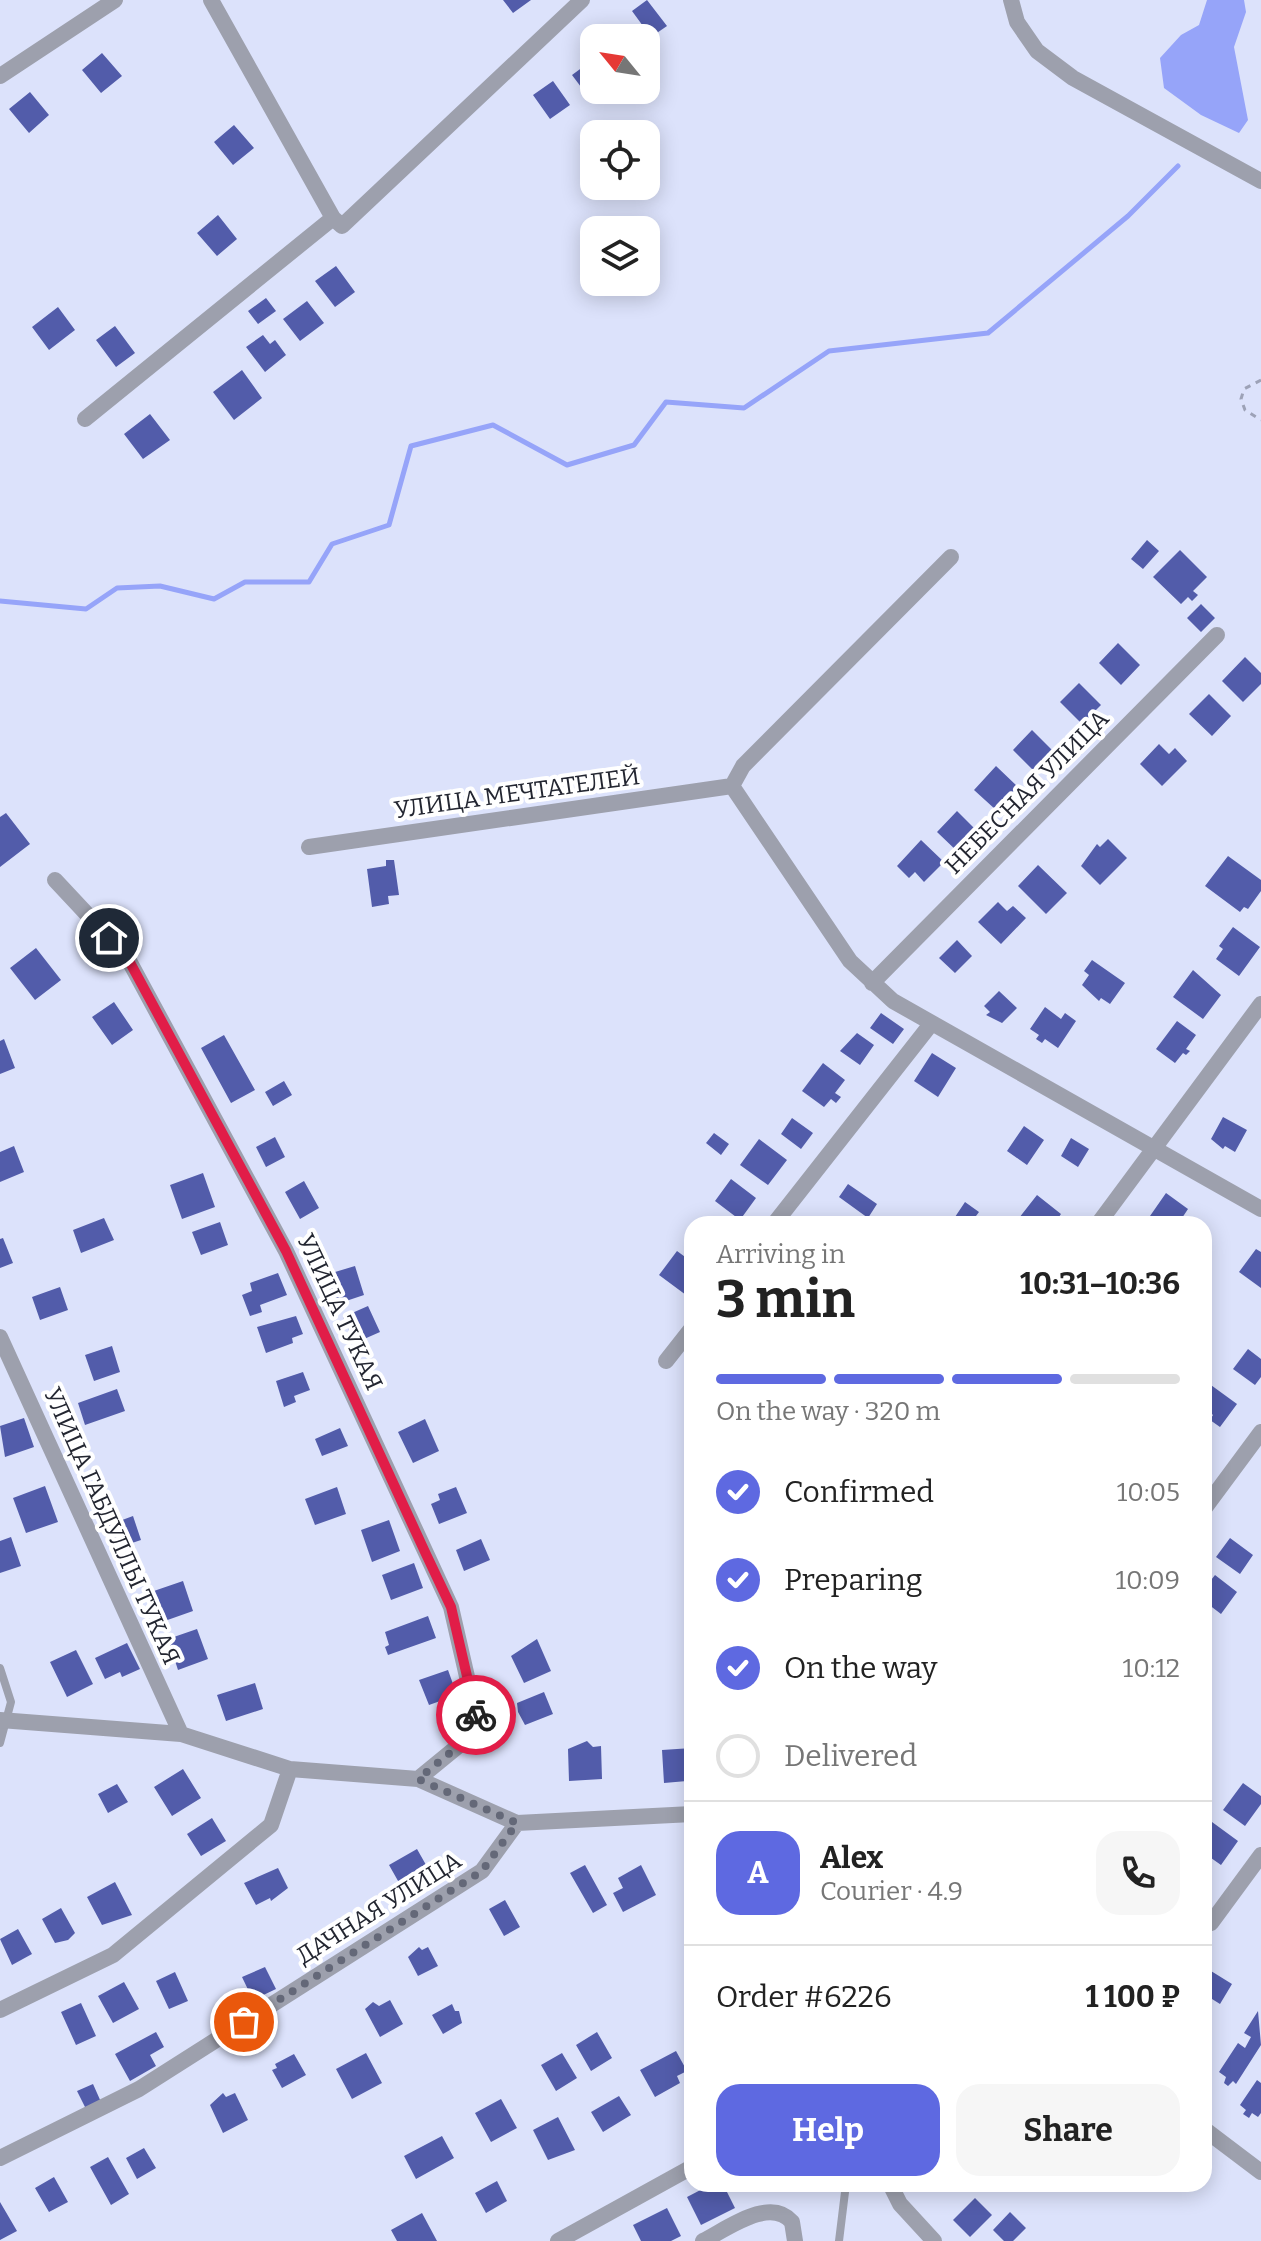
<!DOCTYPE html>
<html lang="en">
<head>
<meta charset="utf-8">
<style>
	body { margin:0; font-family:Bitter,serif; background:#f6f6f6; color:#222; height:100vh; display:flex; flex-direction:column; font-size:30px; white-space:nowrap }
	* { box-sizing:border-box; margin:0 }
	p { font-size:26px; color:#767676 }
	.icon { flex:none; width:44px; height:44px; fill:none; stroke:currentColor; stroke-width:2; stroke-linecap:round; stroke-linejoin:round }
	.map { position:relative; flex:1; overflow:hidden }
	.side { position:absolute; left:684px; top:1216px; width:528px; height:976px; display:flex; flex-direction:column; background:#fff; border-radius:24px; box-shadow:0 4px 20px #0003 }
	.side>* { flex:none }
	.needle { width:52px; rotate:300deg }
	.buttons { position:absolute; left:580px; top:24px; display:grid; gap:16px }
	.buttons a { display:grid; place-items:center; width:80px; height:80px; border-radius:16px; background:#fff; box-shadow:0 4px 20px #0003; font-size:40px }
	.pin { position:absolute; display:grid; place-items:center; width:68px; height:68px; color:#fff; margin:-34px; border:4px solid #fff; border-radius:50%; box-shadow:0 2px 8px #0007 }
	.courier { position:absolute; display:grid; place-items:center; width:80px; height:80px; margin:-40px; border:6px solid #e11d48; border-radius:50%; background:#fff; color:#222; box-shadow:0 2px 10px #0007 }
	.headline em { font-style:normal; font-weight:700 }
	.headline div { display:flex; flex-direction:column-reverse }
	.headline { display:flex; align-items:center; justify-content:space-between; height:136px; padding:0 32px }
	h1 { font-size:52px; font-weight:700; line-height:60px }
	.bar { display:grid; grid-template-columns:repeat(4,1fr); gap:12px 8px; align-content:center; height:96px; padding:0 32px }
	.bar i { height:10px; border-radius:6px; background:#e0e0e0 }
	.bar .active { background:#5e69e1 }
	.bar p { grid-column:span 4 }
	.line { display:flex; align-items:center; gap:20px; padding:0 32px; border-top:2px solid #e0e0e0 }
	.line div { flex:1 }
	.round { display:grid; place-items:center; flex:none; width:84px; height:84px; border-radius:24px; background:#f6f6f6 }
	ol { padding:0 32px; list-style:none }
	li { display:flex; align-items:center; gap:24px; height:88px }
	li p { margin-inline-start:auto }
	li .icon { padding:8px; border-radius:50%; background:#5e69e1; color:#fff; stroke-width:4 }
	li:last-child { color:#767676 }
	li i { width:44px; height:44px; border:4px solid #e0e0e0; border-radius:50% }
	.button { display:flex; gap:16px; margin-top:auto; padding:16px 32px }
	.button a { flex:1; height:92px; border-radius:24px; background:#5e69e1; color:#fff; font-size:32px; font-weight:700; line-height:92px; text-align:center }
	.button a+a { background:#f6f6f6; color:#222 }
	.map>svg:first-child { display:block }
	.water { fill:#96a4f9 }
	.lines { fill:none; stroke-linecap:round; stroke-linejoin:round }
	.stream { stroke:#96a4f9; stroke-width:5 }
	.building { fill:#525caa }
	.path { stroke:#9da2b7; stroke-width:3; stroke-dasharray:6 6; stroke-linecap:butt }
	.service { stroke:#9da0ad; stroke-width:8 }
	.minor { stroke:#9da0ad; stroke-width:16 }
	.done { stroke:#646878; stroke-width:8; stroke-dasharray:0 14.4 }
	.route { stroke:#e11d48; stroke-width:10 }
	.labels { text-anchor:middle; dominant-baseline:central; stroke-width:8; stroke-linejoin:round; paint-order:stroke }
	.street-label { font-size:24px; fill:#232631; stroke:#fff }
</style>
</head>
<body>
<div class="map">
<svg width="1261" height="2241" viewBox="0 0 1261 2241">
	<rect width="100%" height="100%" fill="#dce2fb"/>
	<path class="water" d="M1207 0H1244L1246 12 1234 47 1248 120 1239 133 1201 115 1164 88 1160 58 1181 35 1199 25Z"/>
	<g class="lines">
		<path class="stream" d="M0 601 86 609 117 588 160 586 214 599 245 582H309L332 544 389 525 411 446 493 425 567 465 634 445 666 402 744 408 829 351 988 333 1128 216 1178 166"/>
	</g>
	<path class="building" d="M503 0H531L513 13Z
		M647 0 667 26 651 37 632 11Z
		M102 53 122 76 101 93 82 70Z
		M591 61 594 90H610L593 103 572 75Z
		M553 81 570 105 550 119 533 95Z
		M30 92 49 115 29 133 9 109Z
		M234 125 254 148 233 165 214 142Z
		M218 215 237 239 217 256 197 233Z
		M336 266 355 292 335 307 315 281Z
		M266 298 276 311 258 324 248 311Z
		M307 301 324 323 300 341 283 319Z
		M58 307 75 330 49 350 32 327Z
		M115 326 135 353 116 367 96 340Z
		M263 335 270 344 275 340 286 355 265 372 246 347Z
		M242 370 262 398 234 420 213 392Z
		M150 414 170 440 143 459 124 434Z
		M1147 540 1159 551 1143 569 1131 559Z
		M1180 550 1207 577 1193 591 1198 595 1192 601 1188 597 1181 604 1153 577Z
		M1201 604 1215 618 1201 632 1187 618Z
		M1118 643 1140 665 1121 685 1099 663Z
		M1245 657 1261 673V684L1243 702 1222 681Z
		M1079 683 1101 705 1082 724 1060 702Z
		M1209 694 1231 716 1212 736 1189 714Z
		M1032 730 1054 752 1035 772 1013 750Z
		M1159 744 1169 754 1175 748 1187 761 1162 786 1140 764Z
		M996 766 1018 787 996 810 974 790Z
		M957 811 980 834 960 854 937 832Z
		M6 813 30 844 0 867V817Z
		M1108 839 1127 858 1100 885 1081 866 1097 844 1100 847Z
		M921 840 944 862 924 882 915 872 909 878 897 866Z
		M1228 856 1261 880V891L1248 909 1244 907 1240 912 1205 886Z
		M386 860H394L399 895 388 896 389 904 372 907 367 869 386 866Z
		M1038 865 1067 893 1046 914 1018 886Z
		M998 902 1007 911 1013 906 1026 918 1001 944 978 922Z
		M1233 927 1260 947 1239 976 1216 959 1223 949 1219 946Z
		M957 940 972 956 955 973 939 958Z
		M36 948 61 980 35 1000 10 968Z
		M1092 960 1125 983 1110 1004 1101 998 1099 1001 1082 985 1089 975 1084 971Z
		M1193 970 1221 995 1203 1019 1173 997Z
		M999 991 1017 1008 1002 1023 986 1015 990 1012 984 1006Z
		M114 1002 133 1030 112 1045 92 1017Z
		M1045 1007 1061 1019 1065 1013 1076 1021 1058 1048 1045 1039 1042 1043 1036 1039 1039 1035 1030 1029Z
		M881 1013 904 1029 893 1044 870 1028Z
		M1177 1021 1196 1035 1186 1049 1190 1051 1186 1055 1183 1053 1175 1063 1156 1049Z
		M857 1033 874 1045 860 1065 840 1051Z
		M224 1035 255 1090 231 1103 201 1048Z
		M4 1039 15 1068 0 1074V1041Z
		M932 1053 956 1068 938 1097 914 1081Z
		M823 1063 845 1080 835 1093 841 1097 836 1103 831 1099 824 1107 802 1091Z
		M284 1081 292 1095 273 1106 265 1092Z
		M1223 1117 1247 1130 1235 1152 1225 1146 1223 1149 1211 1139Z
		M792 1118 813 1133 801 1149 781 1134Z
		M1024 1126 1044 1140 1027 1165 1007 1151Z
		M714 1133 729 1144 721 1155 706 1143Z
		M275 1137 285 1157 266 1167 256 1147Z
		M1071 1138 1089 1149 1078 1167 1061 1156Z
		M759 1139 787 1160 768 1185 740 1165Z
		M14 1146 24 1172 0 1182V1152Z
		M203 1173 215 1207 182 1219 170 1185Z
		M731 1179 756 1198 740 1220 715 1201Z
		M304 1181 319 1208 300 1219 285 1192Z
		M848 1184 877 1204 868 1218 839 1197Z
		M1166 1193 1188 1209 1178 1224H1162L1150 1216Z
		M1037 1195 1061 1214 1054 1224H1028L1019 1218Z
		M965 1202 979 1212 970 1224H941L947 1216 953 1220Z
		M104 1218 114 1240 81 1253 73 1230Z
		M220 1222 228 1245 201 1255 192 1232Z
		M3 1238 13 1263 0 1268V1239Z
		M1256 1249 1261 1252V1288L1239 1272Z
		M677 1251 692 1262V1287L686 1295 659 1275Z
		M355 1266 364 1295 334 1305 325 1275Z
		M278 1273 287 1295 260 1305 262 1312 250 1316 242 1295 252 1291 250 1283Z
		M60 1287 68 1310 40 1320 32 1297Z
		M368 1306 380 1332 355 1343 343 1317Z
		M296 1316 303 1334 292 1338 293 1343 266 1353 257 1327Z
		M112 1346 120 1372 94 1381 85 1355Z
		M1248 1349 1261 1359V1377L1255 1385 1233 1369Z
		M303 1372 310 1390 294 1396 296 1402 284 1407 276 1381Z
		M1204 1380 1237 1404 1220 1427 1210 1420 1213 1415 1204 1407Z
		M117 1389 125 1411 85 1425 78 1403Z
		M24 1418 34 1447 5 1457 0 1426Z
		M425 1419 439 1451 413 1463 398 1432Z
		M340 1428 348 1446 322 1456 315 1439Z
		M45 1486 58 1522 26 1533 13 1498Z
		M337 1487 346 1514 315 1525 305 1499Z
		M456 1487 467 1513 439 1524 431 1504 440 1500 438 1494Z
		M133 1516 141 1540 114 1549 106 1526Z
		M389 1520 400 1551 372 1562 361 1530Z
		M11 1537 21 1566 0 1573V1541Z
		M1230 1538 1253 1555 1240 1574 1216 1557Z
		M481 1539 490 1560 464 1571 456 1550Z
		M414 1563 423 1588 391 1600 382 1575Z
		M1215 1575 1237 1592 1221 1614 1204 1601V1589Z
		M183 1581 193 1611 159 1623 148 1593Z
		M428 1616 436 1638 388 1655 385 1647 389 1645 385 1632Z
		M197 1629 208 1659 178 1670 168 1639Z
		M537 1639 551 1671 524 1683 511 1656Z
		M127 1643 140 1669 122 1677 120 1672 105 1679 95 1658Z
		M76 1650 93 1684 67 1697 50 1662Z
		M448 1670 457 1695 429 1705 419 1680Z
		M255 1683 263 1709 226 1721 217 1695Z
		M544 1692 553 1714 525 1725 518 1712 517 1703Z
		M587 1741 593 1747 601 1746 602 1779 569 1781 568 1749Z
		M692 1748V1793H688L687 1781 664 1783 662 1750Z
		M183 1769 201 1798 172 1816 154 1787Z
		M1243 1783 1261 1796V1804L1245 1826 1223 1810Z
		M117 1784 128 1802 108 1813 98 1794Z
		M212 1818 226 1841 201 1856 187 1834Z
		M1212 1822 1238 1841 1221 1865 1204 1853V1833Z
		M417 1849 434 1879 406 1895 389 1865Z
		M585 1865 607 1905 593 1913 570 1873Z
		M641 1865 656 1895 623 1912 613 1893 623 1888 618 1878Z
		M278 1868 288 1888 271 1901 270 1898 256 1905 244 1883Z
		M115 1882 132 1915 102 1925 87 1897Z
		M505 1900 520 1927 504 1936 489 1909Z
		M61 1908 75 1933 68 1940 55 1943 42 1919Z
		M18 1929 32 1954 12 1965 0 1939Z
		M419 1947 422 1950 428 1947 438 1966 418 1976 408 1957Z
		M265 1967 276 1989 253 2000 242 1977Z
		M1211 1971 1232 1984 1220 2004 1204 1994V1981Z
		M175 1972 188 2001 169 2009 156 1981Z
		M124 1982 139 2009 113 2023 98 1996Z
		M390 2000 403 2024 380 2037 365 2009 373 2002 379 2006Z
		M81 2003 96 2036 76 2045 61 2012Z
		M452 2004 455 2011H459L462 2023 443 2034 432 2015Z
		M1258 2011 1261 2045 1236 2084 1233 2081 1228 2086 1224 2083 1226 2077 1219 2072 1238 2043 1245 2048 1251 2037 1244 2033Z
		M156 2032 164 2047 150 2055 156 2066 130 2081 115 2054Z
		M597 2032 612 2058 591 2071 576 2045Z
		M676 2051 687 2071 677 2076 680 2083 655 2097 640 2070Z
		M366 2053 382 2083 352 2099 336 2069Z
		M562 2053 577 2078 556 2091 541 2065Z
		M294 2054 306 2075 282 2088 272 2070 277 2068 275 2064Z
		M1257 2080 1261 2083V2113L1258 2117 1252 2113 1249 2118 1243 2114 1246 2110 1240 2105Z
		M93 2084 101 2102 86 2109 77 2091Z
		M223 2093 226 2097 235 2093 248 2120 223 2133 210 2105Z
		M619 2096 631 2115 603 2132 591 2112Z
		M501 2099 517 2128 491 2142 475 2113Z
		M558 2117 575 2150 548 2160 533 2130Z
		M442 2136 454 2158 416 2179 404 2156Z
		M144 2148 156 2168 137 2179 126 2158Z
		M108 2157 129 2194 111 2205 90 2167Z
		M54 2177 68 2202 49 2212 35 2188Z
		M497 2181 507 2201 486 2213 475 2193Z
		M712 2184H723L735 2208 701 2225 687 2197Z
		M975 2198 992 2215 970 2237 953 2220Z
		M0 2202 17 2231 0 2240Z
		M667 2208 681 2236 671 2241H641L633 2225Z
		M1010 2212 1026 2228 1013 2241H1004L993 2230Z
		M422 2213 437 2241H397L391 2230Z"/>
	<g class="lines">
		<path class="path" d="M1261 380 1244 389 1241 399 1245 410 1261 420"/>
		<path class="service" d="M0 1668 11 1702 0 1743
			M839 2241 846 2184"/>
		<path class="minor" d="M1011 0 1017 22 1037 51 1073 78 1261 181
			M0 76 115 0
			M333 218 342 226 582 0
			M85 419 333 218 211 0
			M732 786 850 961 893 1001 1261 1209
			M732 786 743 766 951 557
			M309 847 732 786
			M55 880 127 957 286 1251 451 1607 479 1729 418 1779
			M872 983 1217 635
			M774 1224 931 1024
			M1098 1224 1261 1004
			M0 1337 181 1734
			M666 1361 692 1328
			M1204 1509 1261 1432
			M0 1720 181 1734 290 1769 418 1779 517 1823 692 1814
			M1211 1923 1261 1855
			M0 2010 113 1955 271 1825 290 1769
			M1204 2129 1261 2172
			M0 2158 139 2089 482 1871 517 1823
			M890 2184 900 2204 934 2241
			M558 2241 692 2167
			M703 2241C727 2229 770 2196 792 2222L795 2241"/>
	</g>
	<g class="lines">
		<path class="done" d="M244 2022 482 1871 517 1823 418 1779 479 1729 476 1715"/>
		<path class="route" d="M109 938 127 957 286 1251 425 1552 451 1607 476 1715"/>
	</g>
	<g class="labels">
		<g class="street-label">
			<text transform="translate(1027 792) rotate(-45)">НЕБЕСНАЯ УЛИЦА</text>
			<text transform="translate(517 793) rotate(-8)">УЛИЦА МЕЧТАТЕЛЕЙ</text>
			<text transform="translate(340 1312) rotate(65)">УЛИЦА ТУКАЯ</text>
			<text transform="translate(112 1526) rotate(66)">УЛИЦА ГАБДУЛЛЫ ТУКАЯ</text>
			<text transform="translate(379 1908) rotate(-32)">ДАЧНАЯ УЛИЦА</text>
		</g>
	</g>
</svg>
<div class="buttons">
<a><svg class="needle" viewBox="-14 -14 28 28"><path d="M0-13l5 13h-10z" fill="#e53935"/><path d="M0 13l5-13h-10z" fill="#767676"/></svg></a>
<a><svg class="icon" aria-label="locate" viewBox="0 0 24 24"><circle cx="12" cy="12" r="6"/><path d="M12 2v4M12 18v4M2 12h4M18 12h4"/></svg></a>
<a><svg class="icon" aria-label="layers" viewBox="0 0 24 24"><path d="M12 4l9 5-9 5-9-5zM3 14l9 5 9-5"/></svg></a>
</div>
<div class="pin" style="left:244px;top:2022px;background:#ea580c"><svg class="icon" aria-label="bag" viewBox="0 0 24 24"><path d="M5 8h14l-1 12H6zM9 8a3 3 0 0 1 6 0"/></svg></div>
<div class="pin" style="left:109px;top:938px;background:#1f2937"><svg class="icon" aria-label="home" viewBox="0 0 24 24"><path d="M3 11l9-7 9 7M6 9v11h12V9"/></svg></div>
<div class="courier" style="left:476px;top:1715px"><svg class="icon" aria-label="bike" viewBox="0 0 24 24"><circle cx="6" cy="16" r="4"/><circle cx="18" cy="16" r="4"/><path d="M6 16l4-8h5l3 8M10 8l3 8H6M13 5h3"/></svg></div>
<section class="side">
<div class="headline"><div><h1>3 min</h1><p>Arriving in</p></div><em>10:31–10:36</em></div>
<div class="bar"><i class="active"></i><i class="active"></i><i class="active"></i><i></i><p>On the way · 320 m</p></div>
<ol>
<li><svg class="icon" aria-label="check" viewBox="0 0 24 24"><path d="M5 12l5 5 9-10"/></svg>Confirmed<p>10:05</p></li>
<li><svg class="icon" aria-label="check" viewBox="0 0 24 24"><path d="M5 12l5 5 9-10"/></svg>Preparing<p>10:09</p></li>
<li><svg class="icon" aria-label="check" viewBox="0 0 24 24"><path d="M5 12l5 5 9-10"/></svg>On the way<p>10:12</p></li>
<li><i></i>Delivered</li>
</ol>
<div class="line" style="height:144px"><b class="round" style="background:#5e69e1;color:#fff">A</b><div><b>Alex</b><p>Courier · 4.9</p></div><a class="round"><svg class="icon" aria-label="phone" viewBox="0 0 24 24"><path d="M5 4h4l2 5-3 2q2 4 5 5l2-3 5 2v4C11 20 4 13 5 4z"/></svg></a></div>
<div class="line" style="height:104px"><div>Order #6226</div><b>1 100 ₽</b></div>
<div class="button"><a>Help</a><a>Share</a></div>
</section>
</div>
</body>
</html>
